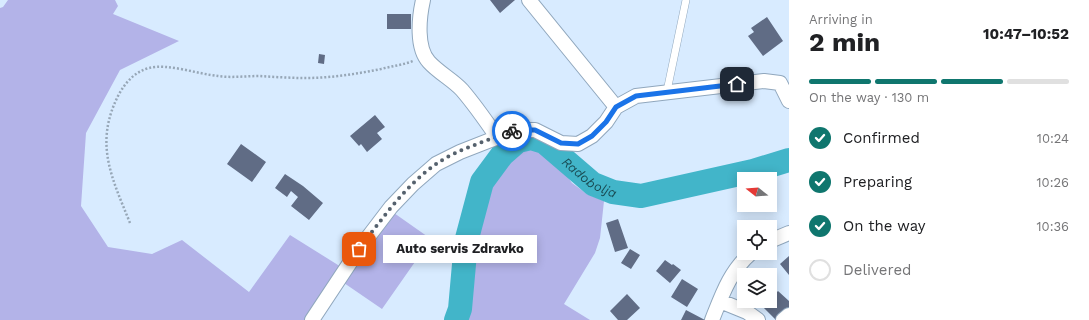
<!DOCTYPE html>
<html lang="en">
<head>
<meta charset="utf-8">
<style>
	body { margin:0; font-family:"Work Sans",sans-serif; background:#f2f2f2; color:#202124; height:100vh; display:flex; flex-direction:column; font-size:15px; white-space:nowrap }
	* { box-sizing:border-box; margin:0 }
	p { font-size:13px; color:#757577 }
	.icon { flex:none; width:22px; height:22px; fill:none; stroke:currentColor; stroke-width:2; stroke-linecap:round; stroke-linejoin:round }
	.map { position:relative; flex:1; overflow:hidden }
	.panel { display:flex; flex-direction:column; background:#fff; width:300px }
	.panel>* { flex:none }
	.needle { width:26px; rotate:287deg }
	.fabs { position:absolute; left:737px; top:172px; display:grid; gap:8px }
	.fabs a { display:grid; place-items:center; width:40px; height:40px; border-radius:0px; background:#fff; box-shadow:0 2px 10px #0003; font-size:20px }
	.pin { position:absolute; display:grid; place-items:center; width:34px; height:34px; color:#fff; margin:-17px; border-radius:8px; box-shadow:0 2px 6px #0006 }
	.courier { position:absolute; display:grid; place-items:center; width:40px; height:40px; margin:-20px; border:3px solid #1a73e8; border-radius:50%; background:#fff; color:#222; box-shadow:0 1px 5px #0007 }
	.bubble { position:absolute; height:28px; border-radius:0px; background:#fff; box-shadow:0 2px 10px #0003; font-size:13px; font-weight:700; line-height:28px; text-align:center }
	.headline em { font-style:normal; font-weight:700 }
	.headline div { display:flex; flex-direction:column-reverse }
	.headline { display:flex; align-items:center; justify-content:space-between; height:68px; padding:0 20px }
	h1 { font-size:26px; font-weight:700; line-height:30px }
	.bar { display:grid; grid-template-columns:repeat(4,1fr); gap:6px 4px; align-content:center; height:48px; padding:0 20px }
	.bar i { height:5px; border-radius:3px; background:#e0e0e0 }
	.bar .selected { background:#0f766e }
	.bar p { grid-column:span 4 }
	ol { padding:0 20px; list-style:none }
	li { display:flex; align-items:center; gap:12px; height:44px }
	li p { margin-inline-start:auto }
	li .icon { padding:4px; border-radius:50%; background:#0f766e; color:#fff; stroke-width:4 }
	li:last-child { color:#757577 }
	li i { width:22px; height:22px; border:2px solid #e0e0e0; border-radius:50% }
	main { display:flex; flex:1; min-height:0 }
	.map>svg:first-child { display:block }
	.green { fill:#b3b3e8 }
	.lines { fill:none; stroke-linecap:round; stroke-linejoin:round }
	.river { stroke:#42b5c9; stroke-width:24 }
	.building { fill:#606c85 }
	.lane-casing { stroke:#90a7bd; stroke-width:8 }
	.street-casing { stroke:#90a7bd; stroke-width:16 }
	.path { stroke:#97a7b7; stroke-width:2.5; stroke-dasharray:2 2; stroke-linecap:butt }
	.lane { stroke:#fff; stroke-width:7 }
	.street { stroke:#fff; stroke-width:14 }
	.done { stroke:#55616d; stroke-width:4; stroke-dasharray:0 7.2 }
	.route { stroke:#1a73e8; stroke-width:5 }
	.labels { text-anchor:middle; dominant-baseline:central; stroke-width:3; stroke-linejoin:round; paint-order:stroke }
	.water-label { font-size:13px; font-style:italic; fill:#194b53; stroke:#f2f7fc }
</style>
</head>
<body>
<main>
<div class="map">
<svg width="789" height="320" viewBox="0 0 789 320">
	<rect width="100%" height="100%" fill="#d8ebff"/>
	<path class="green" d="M8 0H115L118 6 113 14 179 41 120 70 86 133 81 206 108 247 152 254 182 240 249 292 290 235 346 270 312 320H0V8L3 7Z
		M526 145 536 146 557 162 572 183 587 194 604 201 600 238 595 253 564 304 590 320H463L466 298 468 265 473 236 483 204 493 185 519 150Z
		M394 213 431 239 382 309 344 283Z"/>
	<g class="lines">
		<path class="river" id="s1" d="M456 320 460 309 466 242 482 182 502 155 518 141 531 138 544 142 593 184 613 192 641 196 753 171 789 160"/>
	</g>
	<path class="building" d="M490 0H515L500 13Z
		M387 14H411V29H387Z
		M767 17 783 41 763 56 748 36 754 32 751 28Z
		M319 54 325 55 324 64 318 63Z
		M375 115 385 127 377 133 382 139 367 152 361 144 359 146 350 136Z
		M241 144 266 162 252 182 227 164Z
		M285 174 303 186 323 203 309 220 291 206 298 197 291 191 287 197 275 188Z
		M618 219 628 248 615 252 606 223Z
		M630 249 640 255 631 269 621 263Z
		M789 256V275L780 264Z
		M665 260 672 265 673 264 681 270 670 283 656 271Z
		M682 279 698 289 687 307 671 297Z
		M778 291 789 301V309L776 320 763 307 770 301V299Z
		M627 294 640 308 627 320H618L610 311Z
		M686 310 705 320H681Z"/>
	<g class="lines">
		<defs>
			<path id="lane" d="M667 91 686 0"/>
			<path id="street" d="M423 0C419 18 416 48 429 62 439 73 453 80 462 90 475 105 486 121 497 137
				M529 0 616 107
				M770 241 789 233
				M720 301 747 312 758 320
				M312 320 359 249 391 207 413 184 436 164 460 152 516 130H535L561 143 578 144 592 136 606 122 616 107 636 96 764 81 780 83 789 101
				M712 320C722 295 730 271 751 253
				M783 320 789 315"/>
		</defs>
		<use href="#lane" class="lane-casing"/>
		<use href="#street" class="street-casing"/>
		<path class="path" d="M130 223C112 178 94 144 118 96 125 83 134 72 149 68 167 63 198 74 218 76 232 78 246 76 260 76 275 77 291 78 306 78 331 78 356 74 381 69 392 66 403 65 413 61"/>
		<use href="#lane" class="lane"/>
		<use href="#street" class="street"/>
	</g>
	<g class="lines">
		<path class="done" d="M359 249C382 219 405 186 436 164 458 149 487 141 512 131"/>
		<path class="route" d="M512 131 516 130H535L561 143 578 144 592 136 606 122 616 107 636 96 737 84"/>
	</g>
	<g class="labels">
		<g class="water-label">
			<text stroke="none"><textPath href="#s1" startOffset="281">Radobolja</textPath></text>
		</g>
	</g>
</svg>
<div class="fabs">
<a><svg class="needle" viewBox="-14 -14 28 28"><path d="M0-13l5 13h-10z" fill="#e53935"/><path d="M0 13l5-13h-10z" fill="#757577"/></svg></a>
<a><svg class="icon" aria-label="locate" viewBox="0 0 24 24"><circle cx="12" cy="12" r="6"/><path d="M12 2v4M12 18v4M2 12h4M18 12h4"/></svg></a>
<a><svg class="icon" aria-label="layers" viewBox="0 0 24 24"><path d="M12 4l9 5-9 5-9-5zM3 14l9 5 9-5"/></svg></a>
</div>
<div class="pin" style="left:359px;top:249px;background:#ea580c"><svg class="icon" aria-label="bag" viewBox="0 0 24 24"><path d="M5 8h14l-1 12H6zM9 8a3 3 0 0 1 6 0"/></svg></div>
<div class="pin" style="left:737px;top:84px;background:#1f2937"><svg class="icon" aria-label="home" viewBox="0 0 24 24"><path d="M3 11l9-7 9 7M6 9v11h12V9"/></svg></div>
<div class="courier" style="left:512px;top:131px"><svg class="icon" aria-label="bike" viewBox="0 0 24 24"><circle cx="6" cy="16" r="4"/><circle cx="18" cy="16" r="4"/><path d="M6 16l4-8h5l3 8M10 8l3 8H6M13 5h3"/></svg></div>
<div class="bubble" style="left:383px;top:235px;width:154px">Auto servis Zdravko</div>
</div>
<section class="panel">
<div class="headline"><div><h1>2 min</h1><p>Arriving in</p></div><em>10:47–10:52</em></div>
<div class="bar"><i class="selected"></i><i class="selected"></i><i class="selected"></i><i></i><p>On the way · 130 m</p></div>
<ol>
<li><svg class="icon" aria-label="check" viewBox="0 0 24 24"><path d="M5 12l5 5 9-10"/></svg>Confirmed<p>10:24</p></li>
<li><svg class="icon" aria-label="check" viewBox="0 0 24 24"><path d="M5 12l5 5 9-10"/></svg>Preparing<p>10:26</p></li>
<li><svg class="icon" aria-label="check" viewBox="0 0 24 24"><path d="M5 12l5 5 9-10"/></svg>On the way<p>10:36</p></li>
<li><i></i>Delivered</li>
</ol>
</section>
</main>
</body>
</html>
